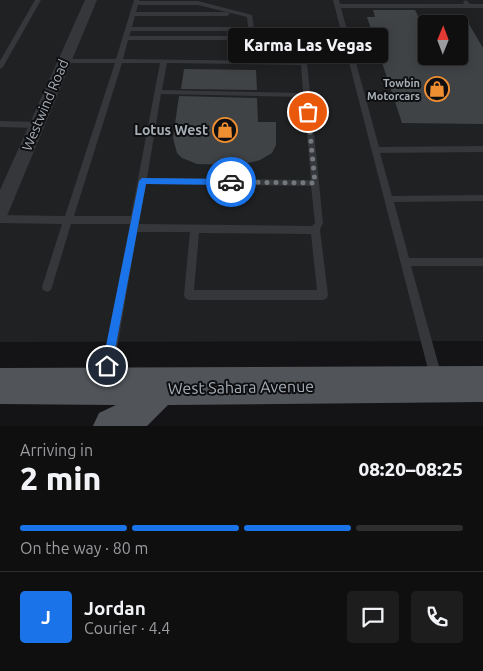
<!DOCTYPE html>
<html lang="en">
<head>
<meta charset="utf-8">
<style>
	body { margin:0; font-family:Ubuntu,sans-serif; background:#1d1d1e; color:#f1f3f6; height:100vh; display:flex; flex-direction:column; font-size:19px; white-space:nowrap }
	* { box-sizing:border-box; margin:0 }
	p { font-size:16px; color:#9b9c9f }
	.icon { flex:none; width:28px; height:28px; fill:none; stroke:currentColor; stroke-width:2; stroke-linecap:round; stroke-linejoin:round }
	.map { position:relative; height:426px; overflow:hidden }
	.details { display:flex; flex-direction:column; background:#0f0f10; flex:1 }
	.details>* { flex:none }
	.needle { width:32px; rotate:1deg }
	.controls { position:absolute; left:418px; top:15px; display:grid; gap:10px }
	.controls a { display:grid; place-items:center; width:50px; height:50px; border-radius:5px; background:#0f0f10; box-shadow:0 2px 12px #0003,0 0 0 1px #2f2f30; font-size:25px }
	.pin { position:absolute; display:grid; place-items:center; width:42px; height:42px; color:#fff; margin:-21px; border:2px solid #fff; border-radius:50%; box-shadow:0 1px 5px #0007 }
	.courier { position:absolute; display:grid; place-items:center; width:50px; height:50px; margin:-25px; border:4px solid #1a73e8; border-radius:50%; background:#fff; color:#222; box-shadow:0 1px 6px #0007 }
	.bubble { position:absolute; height:35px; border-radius:5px; background:#0f0f10; box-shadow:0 2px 12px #0003,0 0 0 1px #2f2f30; font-size:16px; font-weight:800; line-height:35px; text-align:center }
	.overview em { font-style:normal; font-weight:800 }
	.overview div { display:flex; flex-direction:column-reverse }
	.overview { display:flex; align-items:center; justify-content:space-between; height:85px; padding:0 20px }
	h1 { font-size:32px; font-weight:800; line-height:38px }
	.bar { display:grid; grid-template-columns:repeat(4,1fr); gap:8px 5px; align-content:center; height:60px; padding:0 20px }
	.bar i { height:6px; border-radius:4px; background:#2f2f30 }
	.bar .current { background:#1a73e8 }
	.bar p { grid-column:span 4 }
	.line { display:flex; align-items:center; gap:12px; padding:0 20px; border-top:1px solid #2f2f30 }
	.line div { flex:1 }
	.round { display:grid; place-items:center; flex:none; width:52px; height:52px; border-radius:5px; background:#1d1d1e }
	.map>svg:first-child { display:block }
	.built { fill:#202123; fill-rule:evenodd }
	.building { fill:#404346; fill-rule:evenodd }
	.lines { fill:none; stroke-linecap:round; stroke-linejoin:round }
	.service { fill:#35373b; fill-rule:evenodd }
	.minor { fill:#35373b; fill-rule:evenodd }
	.primary { fill:#51555a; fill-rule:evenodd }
	.route { fill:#1a73e8 }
	.done { stroke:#73787e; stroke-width:5; stroke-dasharray:0 9 }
	.labels { text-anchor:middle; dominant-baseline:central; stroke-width:4; stroke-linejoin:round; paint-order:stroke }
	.far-poi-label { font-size:11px; font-weight:bold; fill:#a6aeb6; stroke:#0f0f11; text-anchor:end }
	.street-label { font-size:14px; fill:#a6aeb6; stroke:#0f0f11 }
	.poi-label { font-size:14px; font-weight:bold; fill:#a6aeb6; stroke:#0f0f11; text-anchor:end }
	.near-street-label { font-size:16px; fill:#a6aeb6; stroke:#0f0f11 }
</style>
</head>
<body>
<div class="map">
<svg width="483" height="426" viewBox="0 0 483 426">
	<rect width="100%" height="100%" fill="#141416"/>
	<path class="built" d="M0 0H483V341L0 342ZM426 24H459V56H426Z"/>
	<path class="building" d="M373 10H415L419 18 466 19 483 48V124L402 123 367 17H375ZM426 24H459V56H426Z
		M184 69 256 70 257 90 181 89Z
		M179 96 257 98 258 122H276V145L272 153 260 160 240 165 197 164 182 158 177 153 173 138Z"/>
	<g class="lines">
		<path class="service" d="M35 0H41L3 67 0 69V61Z
			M134 0H140L139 1H198L252 15 254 29 251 31H131L129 36H285L288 38 291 61H304L307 63 323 223 320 230 328 295 327 298 323 300H189L185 298 184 295 190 232H137L112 378 110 382 106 384 102 382 100 378 130 224H71L52 287 51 290 47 292 43 290 42 287 62 224 0 223V215L65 216 115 63H64L61 61 64 59H116ZM138 5H198L247 17 248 27H132L135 16H227L230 14 227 12H136ZM128 40H282L285 61 123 59ZM122 63H160L131 216H74ZM167 63 301 65 303 93 162 90ZM161 94 304 97 311 180 147 178ZM146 184 311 186 315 223 312 226 139 224ZM199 233 311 234 317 290H194Z
			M333 0H339L340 4H464L463 2 466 0 470 4H483V8H341L379 147 483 146V152L380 153 392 196 483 195V201L394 202 409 258H483V266H411L442 377 440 381 436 383 432 381 430 377Z
			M0 121 37 122 41 125 37 128 0 127Z"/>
		<path class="minor" d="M85 0H97L9 211 7 216 0 219V190Z"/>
		<path class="primary" d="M483 366V402L168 405 147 426H93L99 413 116 405 0 404V368Z"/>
	</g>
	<path class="route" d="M142 178 231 179 235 182 231 185 146 184 112 366 107 371 102 366 139 181Z"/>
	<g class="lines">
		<path class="done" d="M231 182 315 183 308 112"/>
	</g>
	<defs>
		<symbol id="shop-ring" viewBox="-11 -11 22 22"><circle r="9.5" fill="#0f0f11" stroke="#f08e32" stroke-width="1.5"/><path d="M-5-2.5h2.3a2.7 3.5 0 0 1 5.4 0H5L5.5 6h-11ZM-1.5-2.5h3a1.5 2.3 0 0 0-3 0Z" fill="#f08e32"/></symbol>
	</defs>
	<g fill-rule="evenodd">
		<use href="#shop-ring" x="423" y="75" width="28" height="28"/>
		<use href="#shop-ring" x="211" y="116" width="28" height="28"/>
	</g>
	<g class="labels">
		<g class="far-poi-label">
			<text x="420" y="83">Towbin<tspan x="420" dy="13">Motorcars</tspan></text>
		</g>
		<g class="street-label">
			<text transform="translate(45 105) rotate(-67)">Westwind Road</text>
		</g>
		<g class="poi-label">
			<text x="208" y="130">Lotus West</text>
		</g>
		<g class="near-street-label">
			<text transform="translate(241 387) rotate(-1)">West Sahara Avenue</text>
		</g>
	</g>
</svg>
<div class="controls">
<a><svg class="needle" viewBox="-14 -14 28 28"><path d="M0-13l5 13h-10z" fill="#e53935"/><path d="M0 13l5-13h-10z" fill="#9b9c9f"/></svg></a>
</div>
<div class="pin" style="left:308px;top:112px;background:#ea580c"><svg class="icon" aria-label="bag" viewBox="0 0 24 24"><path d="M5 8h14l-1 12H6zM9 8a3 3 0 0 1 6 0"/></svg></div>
<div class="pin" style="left:107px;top:366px;background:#1f2937"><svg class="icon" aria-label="home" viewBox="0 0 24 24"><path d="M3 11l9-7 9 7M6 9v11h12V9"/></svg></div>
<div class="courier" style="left:231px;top:182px"><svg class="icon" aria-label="car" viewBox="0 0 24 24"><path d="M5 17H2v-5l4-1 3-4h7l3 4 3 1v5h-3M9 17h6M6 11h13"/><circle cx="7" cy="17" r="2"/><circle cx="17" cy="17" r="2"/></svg></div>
<div class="bubble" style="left:228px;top:28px;width:160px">Karma Las Vegas</div>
</div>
<section class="details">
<div class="overview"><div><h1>2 min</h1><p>Arriving in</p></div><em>08:20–08:25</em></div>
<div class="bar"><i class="current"></i><i class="current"></i><i class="current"></i><i></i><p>On the way · 80 m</p></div>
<div class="line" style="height:90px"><b class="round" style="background:#1a73e8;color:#fff">J</b><div><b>Jordan</b><p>Courier · 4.4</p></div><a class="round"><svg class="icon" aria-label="chat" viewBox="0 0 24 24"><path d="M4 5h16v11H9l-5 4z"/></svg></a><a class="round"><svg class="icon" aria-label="phone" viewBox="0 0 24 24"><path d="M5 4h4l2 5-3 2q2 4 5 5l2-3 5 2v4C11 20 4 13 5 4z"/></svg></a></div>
</section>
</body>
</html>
